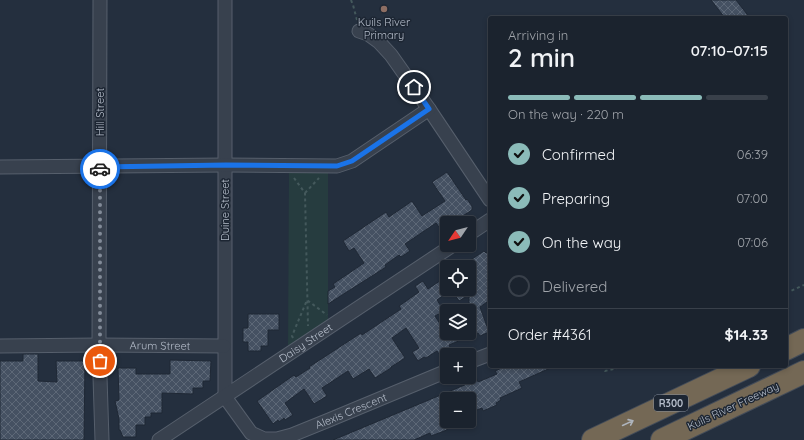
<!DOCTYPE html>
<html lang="en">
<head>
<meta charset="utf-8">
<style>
	body { margin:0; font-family:Quicksand,sans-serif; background:#242b36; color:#f1f3f6; height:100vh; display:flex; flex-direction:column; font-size:15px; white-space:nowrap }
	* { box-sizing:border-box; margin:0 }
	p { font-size:13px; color:#a0a4aa }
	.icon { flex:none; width:22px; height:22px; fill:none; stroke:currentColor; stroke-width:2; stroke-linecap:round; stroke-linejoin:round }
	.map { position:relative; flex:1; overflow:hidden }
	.details { position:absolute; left:488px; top:16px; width:300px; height:352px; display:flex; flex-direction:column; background:#1b232e; border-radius:4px; box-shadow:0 2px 6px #0003,0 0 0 1px #39404a }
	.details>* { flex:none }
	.needle { width:26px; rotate:235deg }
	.buttons { position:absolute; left:440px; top:216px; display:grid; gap:8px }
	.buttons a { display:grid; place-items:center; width:36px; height:36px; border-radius:4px; background:#1b232e; box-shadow:0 2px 6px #0003,0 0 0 1px #39404a; font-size:20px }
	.pin { position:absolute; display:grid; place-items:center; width:34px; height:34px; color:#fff; margin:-17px; border:2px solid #fff; border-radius:50%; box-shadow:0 1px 4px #0007 }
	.courier { position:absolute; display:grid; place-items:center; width:40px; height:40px; margin:-20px; border:3px solid #1a73e8; border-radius:50%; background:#fff; color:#222; box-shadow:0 1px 5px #0007 }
	.summary em { font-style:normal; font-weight:600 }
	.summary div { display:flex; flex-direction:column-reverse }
	.summary { display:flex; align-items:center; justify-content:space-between; height:68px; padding:0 20px }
	h1 { font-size:26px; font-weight:600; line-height:30px }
	.bar { display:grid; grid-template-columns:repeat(4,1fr); gap:6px 4px; align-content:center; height:48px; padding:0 20px }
	.bar i { height:5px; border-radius:3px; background:#39404a }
	.bar .on { background:#8bbbb9 }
	.bar p { grid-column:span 4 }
	.line { display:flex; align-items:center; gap:10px; padding:0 20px; border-top:1px solid #39404a }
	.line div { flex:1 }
	ol { padding:0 20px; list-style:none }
	li { display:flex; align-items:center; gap:12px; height:44px }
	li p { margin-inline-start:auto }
	li .icon { padding:4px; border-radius:50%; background:#8bbbb9; color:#111; stroke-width:4 }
	li:last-child { color:#a0a4aa }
	li i { width:22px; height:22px; border:2px solid #39404a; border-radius:50% }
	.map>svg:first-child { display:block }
	.green { fill:#263c3f }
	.building { fill:url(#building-cross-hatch); stroke:#1f2835 }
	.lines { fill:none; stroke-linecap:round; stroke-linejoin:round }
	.street-casing { stroke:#565f6c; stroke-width:15 }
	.highway-casing { stroke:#434c59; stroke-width:24 }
	.path { stroke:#44595c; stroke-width:2; stroke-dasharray:3 3; stroke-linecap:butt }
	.street { stroke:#38414e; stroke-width:13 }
	.highway { stroke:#746855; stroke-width:22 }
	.oneway { stroke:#aeb4bd }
	.done { stroke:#828b98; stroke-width:4; stroke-dasharray:0 7.2 }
	.route { stroke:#1a73e8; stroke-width:5 }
	.education-dot { fill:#8d6e63; stroke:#1d2633; stroke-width:1.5 }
	.labels { text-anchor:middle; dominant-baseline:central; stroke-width:3; stroke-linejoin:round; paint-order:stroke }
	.shield { fill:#1d2633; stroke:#878f9c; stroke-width:1 }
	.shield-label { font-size:10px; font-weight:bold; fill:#b4bcc9 }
	.poi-label { font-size:11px; fill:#b4bcc9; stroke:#1d2633 }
	.street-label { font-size:11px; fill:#b4bcc9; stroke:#1d2633 }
</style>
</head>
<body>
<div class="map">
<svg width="804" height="440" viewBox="0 0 804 440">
	<defs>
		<pattern id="building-cross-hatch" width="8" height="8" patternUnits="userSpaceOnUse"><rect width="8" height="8" fill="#455162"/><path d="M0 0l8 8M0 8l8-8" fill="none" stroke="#5d6877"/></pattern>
	</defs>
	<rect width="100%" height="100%" fill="#242f3e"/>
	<path class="green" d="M289 171H328V321L288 348Z"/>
	<path class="building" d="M711 0H736L750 18H725Z
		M447 172 466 200 467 199 472 206V210L458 219 457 217 447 223 440 228 436 223 405 244 410 251 401 257 399 255 385 265 386 267 328 304V291L335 287 333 284 364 263 354 248 349 251 343 241 386 212 389 217 412 201 422 216 445 201 432 182Z
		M490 250V300L480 307 489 332 480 336 478 333 449 345 450 347 439 354 437 351 426 358 424 357 418 361 412 352 419 348 406 328 392 338 405 358 391 367V368L375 378 369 369 353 379 348 371 322 388 327 396 314 404 304 389 285 403 293 415 285 420 284 418 279 422 278 420 273 424 257 401 294 375 296 377 310 368 309 367 361 333 362 335 401 309 399 306 419 292 415 286 423 281 428 289 447 276V293L437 300 444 311 435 316 446 333H469V295L459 301 451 289H469V267H460L484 251 486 253Z
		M248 314H279V330H268V346H261V351H248V342H243V328H248Z
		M23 354H38V381L57 382 56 361H85L84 440H0V361H23Z
		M170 360 211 361 210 381H203V388H193V394L162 393V413H151V417H145V425H136V437H123L120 430H119V419L115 401 119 400 118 368H136V374H170Z
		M506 366H555L519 382 522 388 500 398 501 400 496 403 497 405 483 411 482 408 469 413V399H447V421H450V422L447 424V430L431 436 430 433 414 440H333L467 384 466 382 476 377 478 382 497 374 495 371Z"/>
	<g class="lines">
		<defs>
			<g id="street">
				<path d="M100 0 99 345 102 440"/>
				<path id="s1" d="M225 0V397L251 433 264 439H277L292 435 329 420 447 371"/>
				<path d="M359 31 368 34 379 42 391 55 429 109 490 200"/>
				<path d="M0 167 226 165 337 166 352 161 429 109"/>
				<path d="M469 234 490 220"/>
				<path id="s2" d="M0 346 99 345 224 346"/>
				<path d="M469 362 490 354"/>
				<path id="s3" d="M159 440 453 245"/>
			</g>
			<path id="highway" d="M786 349 804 340
				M593 440 749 366
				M662 440 804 372"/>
		</defs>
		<use href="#street" class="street-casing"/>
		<use href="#highway" class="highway-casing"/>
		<path class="path" d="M351 0 353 5 357 20
			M294 178 305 193 308 326
			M305 193 319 178
			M786 293 804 285
			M293 338 292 336 307 300 327 315
			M601 366 605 371 626 366"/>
		<use href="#street" class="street"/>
		<use href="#highway" class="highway"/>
	</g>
	<defs><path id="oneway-shaft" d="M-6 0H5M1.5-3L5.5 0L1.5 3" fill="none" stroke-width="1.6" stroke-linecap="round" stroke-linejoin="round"/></defs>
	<use class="oneway" href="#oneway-shaft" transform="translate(628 423) rotate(-25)"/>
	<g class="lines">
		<path class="done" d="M100 169V361"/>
		<path class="route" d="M100 169V167L226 165 337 166 352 161 429 109 414 87"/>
	</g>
	<circle class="education-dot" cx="384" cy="9" r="4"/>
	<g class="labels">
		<rect class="shield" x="654" y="395" width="34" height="16" rx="3"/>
		<g class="shield-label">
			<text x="671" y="403">R300</text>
		</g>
		<g class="poi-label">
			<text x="384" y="22">Kuils River<tspan x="384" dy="13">Primary</tspan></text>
		</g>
		<g class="street-label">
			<text transform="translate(100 112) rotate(-90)">Hill Street</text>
			<text transform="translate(225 210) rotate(-90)">Duine Street</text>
			<text stroke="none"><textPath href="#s3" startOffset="176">Daisy Street</textPath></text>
			<text stroke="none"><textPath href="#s2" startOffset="160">Arum Street</textPath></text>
			<text transform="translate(733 406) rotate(-25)">Kuils River Freeway</text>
			<text stroke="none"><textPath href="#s1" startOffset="548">Alexis Crescent</textPath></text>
		</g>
	</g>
</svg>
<div class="buttons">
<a><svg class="needle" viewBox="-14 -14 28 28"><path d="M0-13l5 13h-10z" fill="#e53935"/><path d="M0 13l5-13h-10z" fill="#a0a4aa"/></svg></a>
<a><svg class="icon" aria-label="locate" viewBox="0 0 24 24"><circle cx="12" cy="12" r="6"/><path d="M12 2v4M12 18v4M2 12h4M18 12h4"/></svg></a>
<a><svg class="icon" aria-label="layers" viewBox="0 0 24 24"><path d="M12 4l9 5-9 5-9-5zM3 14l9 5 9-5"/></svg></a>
<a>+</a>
<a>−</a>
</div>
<div class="pin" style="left:100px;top:361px;background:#ea580c"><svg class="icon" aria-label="bag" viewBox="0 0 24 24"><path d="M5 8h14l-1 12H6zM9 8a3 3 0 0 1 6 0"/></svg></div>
<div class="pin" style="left:414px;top:87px;background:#1f2937"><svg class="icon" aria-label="home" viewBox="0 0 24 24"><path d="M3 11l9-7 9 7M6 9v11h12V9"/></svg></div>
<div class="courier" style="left:100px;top:169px"><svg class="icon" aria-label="car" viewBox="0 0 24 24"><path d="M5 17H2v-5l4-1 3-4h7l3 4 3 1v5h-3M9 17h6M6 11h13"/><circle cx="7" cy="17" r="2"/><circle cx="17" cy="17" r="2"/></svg></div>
<section class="details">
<div class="summary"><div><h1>2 min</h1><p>Arriving in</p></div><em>07:10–07:15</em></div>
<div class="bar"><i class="on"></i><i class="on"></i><i class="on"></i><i></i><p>On the way · 220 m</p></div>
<ol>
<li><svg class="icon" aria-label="check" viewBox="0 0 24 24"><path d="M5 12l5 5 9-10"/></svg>Confirmed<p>06:39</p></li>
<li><svg class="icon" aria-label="check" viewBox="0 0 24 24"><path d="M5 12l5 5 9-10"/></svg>Preparing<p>07:00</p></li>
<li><svg class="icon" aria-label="check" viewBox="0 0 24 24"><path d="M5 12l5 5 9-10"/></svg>On the way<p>07:06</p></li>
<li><i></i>Delivered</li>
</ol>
<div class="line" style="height:52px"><div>Order #4361</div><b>$14.33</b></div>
</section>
</div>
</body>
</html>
